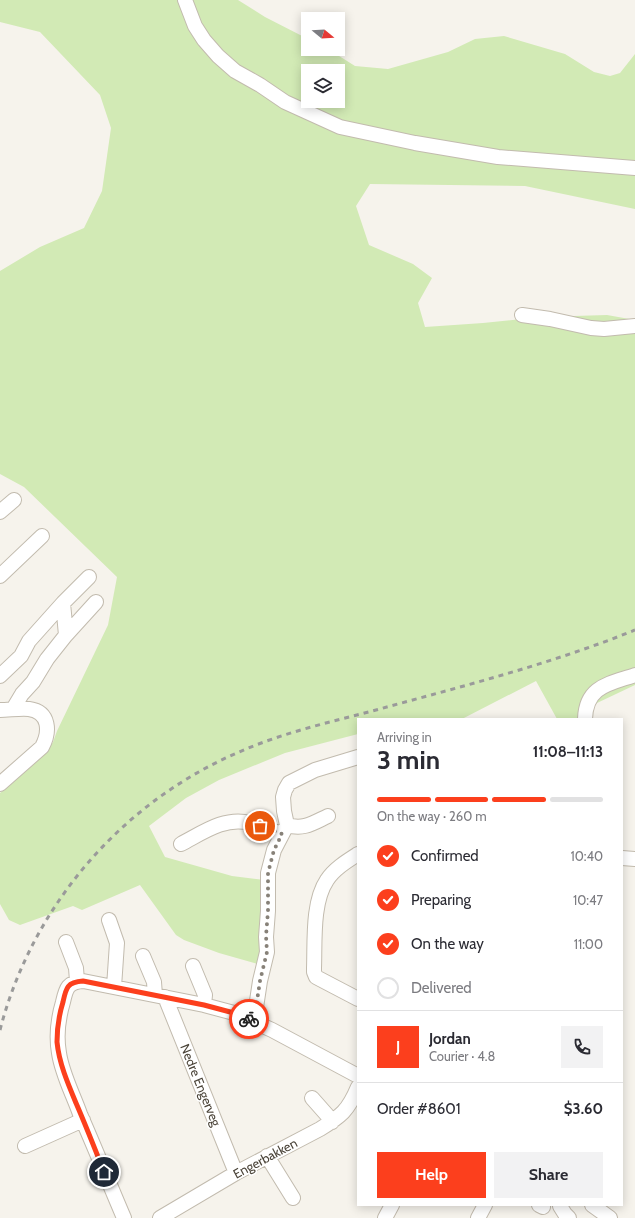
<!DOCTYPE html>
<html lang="en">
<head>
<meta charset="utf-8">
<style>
	body { margin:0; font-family:Cabin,sans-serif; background:#f2f2f3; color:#2b2b33; height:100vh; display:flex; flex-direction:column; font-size:15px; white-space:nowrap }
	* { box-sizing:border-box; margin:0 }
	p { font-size:13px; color:#7c7c81 }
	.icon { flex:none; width:22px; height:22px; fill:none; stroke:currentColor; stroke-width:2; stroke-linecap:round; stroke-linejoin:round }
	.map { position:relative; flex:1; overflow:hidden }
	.details { position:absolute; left:357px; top:718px; width:266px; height:488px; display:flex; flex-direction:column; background:#fff; border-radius:0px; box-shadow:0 2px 10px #0003 }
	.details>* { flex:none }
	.needle { width:26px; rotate:108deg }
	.controls { position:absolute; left:301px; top:12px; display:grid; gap:8px }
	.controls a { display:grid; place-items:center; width:44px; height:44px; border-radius:0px; background:#fff; box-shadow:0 2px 10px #0003; font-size:20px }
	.pin { position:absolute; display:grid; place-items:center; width:34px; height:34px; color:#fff; margin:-17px; border:2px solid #fff; border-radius:50%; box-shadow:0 1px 4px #0007 }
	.courier { position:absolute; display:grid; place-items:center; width:40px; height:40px; margin:-20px; border:3px solid #fc3f1d; border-radius:50%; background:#fff; color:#222; box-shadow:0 1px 5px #0007 }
	.headline em { font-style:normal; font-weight:700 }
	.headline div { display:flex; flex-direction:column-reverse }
	.headline { display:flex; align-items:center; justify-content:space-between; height:68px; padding:0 20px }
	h1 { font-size:26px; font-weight:700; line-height:30px }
	.bar { display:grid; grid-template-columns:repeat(4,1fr); gap:6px 4px; align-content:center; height:48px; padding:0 20px }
	.bar i { height:5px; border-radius:3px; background:#e1e1e2 }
	.bar .active { background:#fc3f1d }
	.bar p { grid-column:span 4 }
	.line { display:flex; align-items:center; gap:10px; padding:0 20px; border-top:1px solid #e1e1e2 }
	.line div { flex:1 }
	.round { display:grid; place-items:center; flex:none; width:42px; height:42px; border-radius:0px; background:#f2f2f3 }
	ol { padding:0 20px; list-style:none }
	li { display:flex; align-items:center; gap:12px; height:44px }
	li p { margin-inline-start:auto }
	li .icon { padding:4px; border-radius:50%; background:#fc3f1d; color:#fff; stroke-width:4 }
	li:last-child { color:#7c7c81 }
	li i { width:22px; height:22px; border:2px solid #e1e1e2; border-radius:50% }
	.action { display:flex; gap:8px; margin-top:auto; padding:8px 20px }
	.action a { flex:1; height:46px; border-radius:0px; background:#fc3f1d; color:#fff; font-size:16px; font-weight:700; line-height:46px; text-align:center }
	.action a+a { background:#f2f2f3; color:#2b2b33 }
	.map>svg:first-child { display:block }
	.green { fill:#d2eab5; fill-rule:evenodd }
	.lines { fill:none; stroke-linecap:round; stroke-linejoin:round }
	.minor-casing { stroke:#c2bbae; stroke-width:16 }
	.minor { stroke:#fff; stroke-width:14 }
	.rail { stroke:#9a9a9a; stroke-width:3; stroke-dasharray:5 5; stroke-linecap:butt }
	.done { stroke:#878178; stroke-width:4; stroke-dasharray:0 7.2 }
	.route { stroke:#fc3f1d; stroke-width:5 }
	.labels { text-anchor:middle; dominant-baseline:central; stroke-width:3; stroke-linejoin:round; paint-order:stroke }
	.street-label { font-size:13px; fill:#4b4439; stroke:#fff }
</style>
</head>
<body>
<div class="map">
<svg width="635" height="1218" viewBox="0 0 635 1218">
	<rect width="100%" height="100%" fill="#f6f3ec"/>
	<path class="green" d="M0 0H238L265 17 308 39V49H328L355 66 388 69 448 52 475 39 504 36 565 54 594 72 610 76 620 73 635 54V209L525 186 370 184 356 206 369 245 413 264 432 278 418 303 425 327 483 323 541 317 607 315 635 320V685L597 703 576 719H557L536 681 462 719H358V734L285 753 219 780 186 798 149 826 165 857 232 876 265 880 261 965 219 953 184 940 176 935 140 885 82 910 73 906 20 925 9 920 0 904V793L46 753 53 742 57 731 108 625 117 577 24 487 0 474V271L40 247 84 228 102 191 111 128 100 95 40 32 0 22ZM308 71H338V101H308Z"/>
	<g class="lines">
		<defs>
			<path id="minor" d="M185 0 195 26 204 40 218 56 235 71 260 85 285 102 340 127 415 143 498 157 635 168
				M522 315 550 319 591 328 604 329 635 326
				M0 512 14 500
				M0 576 42 536
				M63 603 66 635
				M0 676 21 656 29 641 63 603 89 577
				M13 709 22 694 33 682 47 659 66 635 96 602
				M0 710C9 710 20 708 29 709 50 712 50 732 42 747L0 784
				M585 719C586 686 609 684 635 675
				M328 816C313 823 304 830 287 825L284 811 283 797 285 790 289 783 315 770 358 757
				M181 844C202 833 225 816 250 823 261 826 272 831 282 834
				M358 854C347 861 334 869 327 880 312 902 315 942 314 968V972L316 977 358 999
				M622 858 635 859
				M109 920 117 943 114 987
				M66 942 76 968 77 981
				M143 956 154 982 155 995
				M193 966 205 995 204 1005
				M165 997 236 1173
				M252 1020 255 1014 260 981 267 952 266 937 268 911V873L274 850 287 825
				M312 1098 327 1115 332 1122
				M25 1146 83 1120
				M267 1156 293 1198
				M539 1205 543 1207
				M592 1205 610 1218
				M560 1206 565 1214 569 1218
				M124 1218C109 1183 95 1148 80 1114 73 1094 62 1074 59 1053 56 1036 58 1019 63 1002 66 988 68 982 83 981L204 1005 234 1013 272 1030 358 1076
				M160 1218 236 1173 320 1129C341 1116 348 1111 358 1087
				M385 1218 392 1205
				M478 1218 485 1205"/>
		</defs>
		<use href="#minor" class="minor-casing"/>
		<use href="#minor" class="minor"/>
		<path class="rail" d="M0 1030C32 906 122 802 239 752 282 733 330 722 376 710 463 686 551 664 635 630"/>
	</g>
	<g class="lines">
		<path class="done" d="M249 1019 252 1020 255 1014 260 981 267 952 266 936 268 911V873L274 850 282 834 260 826"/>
		<path class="route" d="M104 1172C95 1149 86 1126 76 1103 68 1084 59 1063 57 1042 57 1028 59 1015 63 1002 66 988 67 982 83 981L204 1005 234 1013 249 1019"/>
	</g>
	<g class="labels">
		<g class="street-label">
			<text transform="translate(201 1085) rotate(68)">Nedre Engerveg</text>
			<text transform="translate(265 1158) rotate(-28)">Engerbakken</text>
		</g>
	</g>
</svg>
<div class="controls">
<a><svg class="needle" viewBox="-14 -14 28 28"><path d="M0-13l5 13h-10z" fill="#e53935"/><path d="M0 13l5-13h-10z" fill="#7c7c81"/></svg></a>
<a><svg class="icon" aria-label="layers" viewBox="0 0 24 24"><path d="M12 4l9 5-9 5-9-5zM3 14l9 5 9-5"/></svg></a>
</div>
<div class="pin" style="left:260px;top:826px;background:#ea580c"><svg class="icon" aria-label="bag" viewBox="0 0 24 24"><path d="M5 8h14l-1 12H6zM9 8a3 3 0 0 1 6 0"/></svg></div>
<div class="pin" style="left:104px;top:1172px;background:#1f2937"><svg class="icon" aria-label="home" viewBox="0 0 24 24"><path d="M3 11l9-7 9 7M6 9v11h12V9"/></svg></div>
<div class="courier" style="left:249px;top:1019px"><svg class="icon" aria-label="bike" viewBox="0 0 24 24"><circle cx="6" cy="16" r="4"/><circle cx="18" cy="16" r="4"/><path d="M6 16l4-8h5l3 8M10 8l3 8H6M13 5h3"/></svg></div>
<section class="details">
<div class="headline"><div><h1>3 min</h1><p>Arriving in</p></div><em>11:08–11:13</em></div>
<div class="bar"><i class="active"></i><i class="active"></i><i class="active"></i><i></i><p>On the way · 260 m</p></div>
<ol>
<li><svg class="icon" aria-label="check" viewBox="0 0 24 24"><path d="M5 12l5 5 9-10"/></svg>Confirmed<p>10:40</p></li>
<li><svg class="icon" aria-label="check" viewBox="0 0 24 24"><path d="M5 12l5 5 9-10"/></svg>Preparing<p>10:47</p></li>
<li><svg class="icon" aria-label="check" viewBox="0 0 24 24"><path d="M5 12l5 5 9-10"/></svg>On the way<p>11:00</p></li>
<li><i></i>Delivered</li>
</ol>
<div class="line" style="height:72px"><b class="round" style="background:#fc3f1d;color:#fff">J</b><div><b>Jordan</b><p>Courier · 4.8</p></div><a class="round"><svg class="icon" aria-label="phone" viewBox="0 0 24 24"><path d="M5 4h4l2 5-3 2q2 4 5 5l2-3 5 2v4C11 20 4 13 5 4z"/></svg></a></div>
<div class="line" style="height:52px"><div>Order #8601</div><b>$3.60</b></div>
<div class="action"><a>Help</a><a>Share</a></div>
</section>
</div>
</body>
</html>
